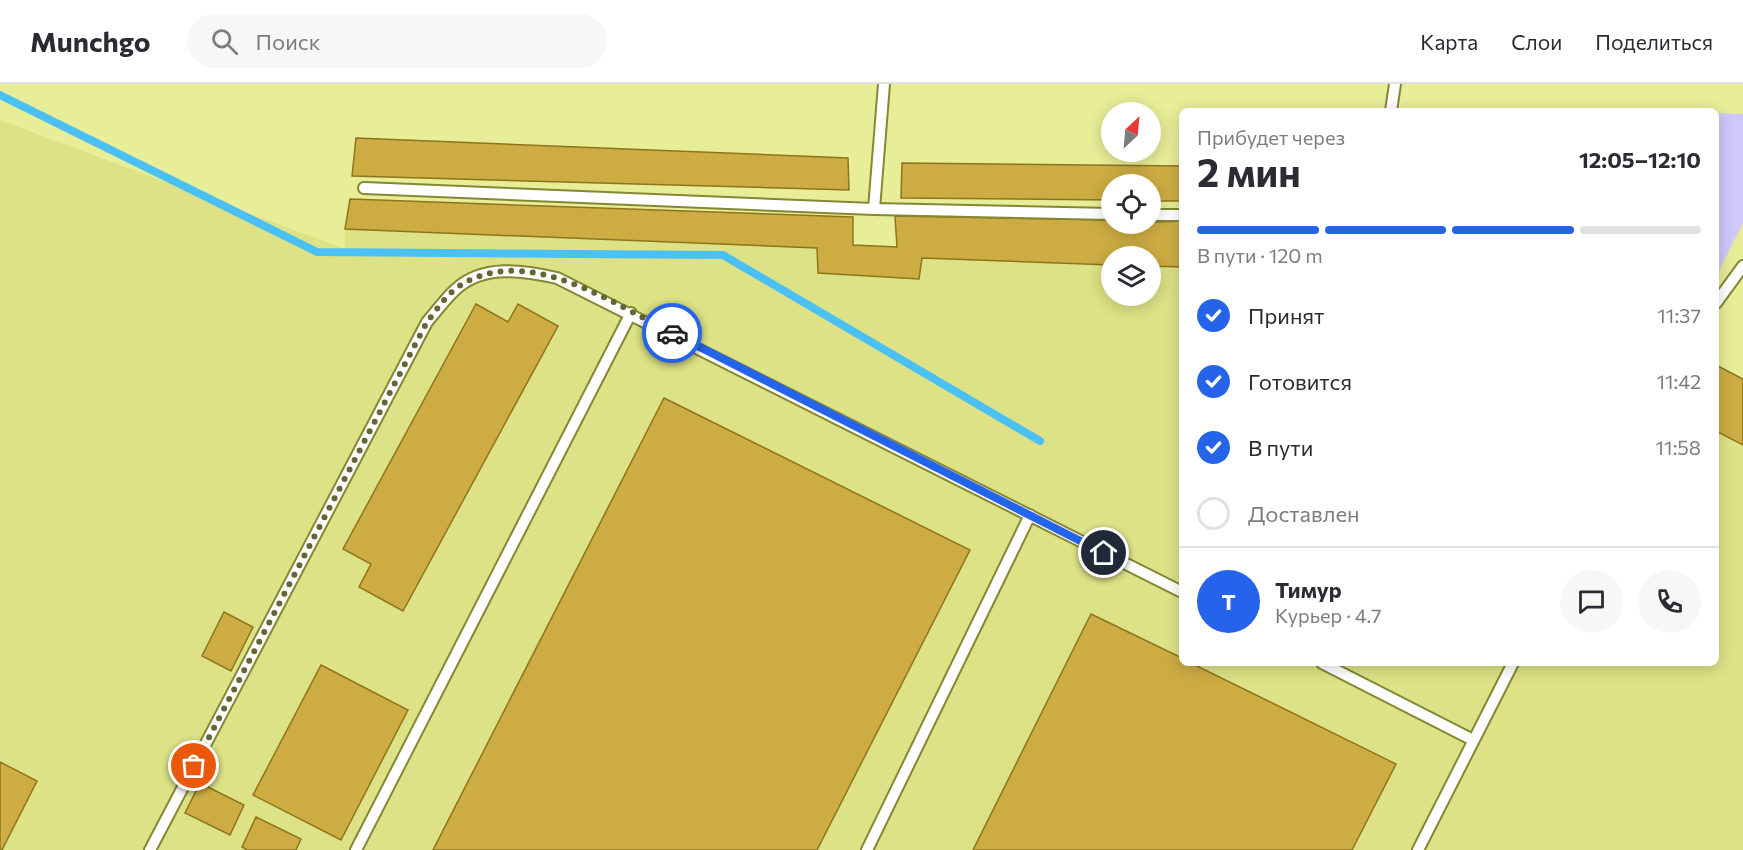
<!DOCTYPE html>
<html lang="ru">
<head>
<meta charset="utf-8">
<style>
	body { margin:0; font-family:Commissioner,sans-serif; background:#f7f7f7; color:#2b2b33; height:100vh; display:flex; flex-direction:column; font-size:22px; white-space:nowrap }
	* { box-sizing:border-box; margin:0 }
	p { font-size:20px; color:#7c7c81 }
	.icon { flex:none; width:33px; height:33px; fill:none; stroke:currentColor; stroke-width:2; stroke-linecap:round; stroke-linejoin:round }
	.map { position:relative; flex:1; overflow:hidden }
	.sheet { position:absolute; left:1179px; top:24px; width:540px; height:558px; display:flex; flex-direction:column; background:#fff; border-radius:9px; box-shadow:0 3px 15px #0003 }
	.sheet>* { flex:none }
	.needle { width:39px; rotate:26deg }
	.controls { position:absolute; left:1101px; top:18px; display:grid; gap:12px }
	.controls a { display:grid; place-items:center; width:60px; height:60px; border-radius:50%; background:#fff; box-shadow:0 3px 15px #0003; font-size:30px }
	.pin { position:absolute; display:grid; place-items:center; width:51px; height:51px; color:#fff; margin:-26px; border:3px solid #fff; border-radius:50%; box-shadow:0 2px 6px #0007 }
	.courier { position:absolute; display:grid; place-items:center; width:60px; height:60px; margin:-30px; border:4px solid #2563eb; border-radius:50%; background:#fff; color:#222; box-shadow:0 2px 8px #0007 }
	.head em { font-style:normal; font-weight:700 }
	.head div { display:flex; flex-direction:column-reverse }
	.head { display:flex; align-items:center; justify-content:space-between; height:102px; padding:0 18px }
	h1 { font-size:39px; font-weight:700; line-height:45px }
	.bar { display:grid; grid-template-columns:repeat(4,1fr); gap:9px 6px; align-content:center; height:72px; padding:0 18px }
	.bar i { height:8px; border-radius:4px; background:#e1e1e2 }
	.bar .on { background:#2563eb }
	.bar p { grid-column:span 4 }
	.line { display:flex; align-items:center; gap:15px; padding:0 18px; border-top:2px solid #e1e1e2 }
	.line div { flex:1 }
	.round { display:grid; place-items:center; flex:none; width:63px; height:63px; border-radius:32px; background:#f7f7f7 }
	ol { padding:0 18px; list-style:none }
	li { display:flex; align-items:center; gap:18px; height:66px }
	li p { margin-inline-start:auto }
	li .icon { padding:6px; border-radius:50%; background:#2563eb; color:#fff; stroke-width:4 }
	li:last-child { color:#7c7c81 }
	li i { width:33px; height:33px; border:3px solid #e1e1e2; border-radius:50% }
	header { display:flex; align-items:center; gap:36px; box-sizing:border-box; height:84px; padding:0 30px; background:#fff; border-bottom:2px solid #e1e1e2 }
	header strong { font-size:28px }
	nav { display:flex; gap:33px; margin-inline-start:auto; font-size:21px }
	.search { width:420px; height:54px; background:#f7f7f7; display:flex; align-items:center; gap:15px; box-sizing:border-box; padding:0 21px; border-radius:33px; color:#7c7c81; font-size:22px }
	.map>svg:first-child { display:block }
	.built { fill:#dde286 }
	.green { fill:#cfc8fa }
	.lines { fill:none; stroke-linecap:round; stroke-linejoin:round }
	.stream { stroke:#4bc0f4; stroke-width:8 }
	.building { fill:#cdac43; stroke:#8e741b; stroke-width:1.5 }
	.lane-casing { stroke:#848734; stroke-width:14 }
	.lane { stroke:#fff; stroke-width:10 }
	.done { stroke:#646635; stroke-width:6; stroke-dasharray:0 10.8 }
	.route { stroke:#2563eb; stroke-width:8 }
</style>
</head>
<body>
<header>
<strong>Munchgo</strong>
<div class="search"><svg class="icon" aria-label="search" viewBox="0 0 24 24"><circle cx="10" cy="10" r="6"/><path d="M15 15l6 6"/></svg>Поиск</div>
<nav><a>Карта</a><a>Слои</a><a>Поделиться</a></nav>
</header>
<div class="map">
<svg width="1743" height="766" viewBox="0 0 1743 766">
	<rect width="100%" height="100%" fill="#e8ed98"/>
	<path class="built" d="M0 36 345 165V145L817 164 818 189 919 195 922 174 1111 181 1112 212H1150L1151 182 1182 183V579H1716V281L1743 295V766H0Z"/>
	<path class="green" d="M1716 29 1743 30V139L1716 193Z"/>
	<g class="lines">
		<path class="stream" d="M0 11 317 168 723 171 1040 357"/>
	</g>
	<path class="building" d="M356 54 848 74 849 106 352 92Z
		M902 79 1182 82V117H1150V100H1112V116L901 114Z
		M350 115 853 133V161L897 163 895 132 1112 136V140L1182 137V183L1150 182V172H1112V181L922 174 919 195 818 189 817 164 345 145Z
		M476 220 508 238 518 220 558 242 403 527 359 503 371 480 343 465Z
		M1716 281 1743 295V361L1716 347Z
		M664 314 970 466 817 766H433Z
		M224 528 253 543 231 587 202 572Z
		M1091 530 1182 574V579H1191L1396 680 1352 766H973Z
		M321 581 408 626 341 756 253 711Z
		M0 678 37 697 2 766H0Z
		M200 699 244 721 230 751 185 729Z
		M256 733 301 755 296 766H247L242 763Z"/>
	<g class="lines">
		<defs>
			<path id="lane" d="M1391 27 1395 0
				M364 104 874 125 1112 130
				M874 125 884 0
				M1150 131H1182
				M1716 219 1743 182
				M1322 579 1473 656
				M150 766 427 238C436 228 445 215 455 206 482 180 523 186 557 194L1182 508
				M356 766 631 229
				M867 766 1030 431
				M1418 766 1513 579"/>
		</defs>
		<use href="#lane" class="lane-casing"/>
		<use href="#lane" class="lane"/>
	</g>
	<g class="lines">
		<path class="done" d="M194 682 427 238C436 227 446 211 458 203 524 158 611 218 672 249"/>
		<path class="route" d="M672 249 1104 469"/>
	</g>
</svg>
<div class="controls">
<a><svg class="needle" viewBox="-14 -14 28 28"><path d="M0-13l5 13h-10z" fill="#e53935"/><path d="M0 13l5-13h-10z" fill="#7c7c81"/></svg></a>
<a><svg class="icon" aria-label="locate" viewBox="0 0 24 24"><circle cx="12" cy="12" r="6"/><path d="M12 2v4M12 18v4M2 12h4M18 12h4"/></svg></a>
<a><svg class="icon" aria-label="layers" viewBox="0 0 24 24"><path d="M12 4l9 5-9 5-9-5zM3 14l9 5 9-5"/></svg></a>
</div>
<div class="pin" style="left:194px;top:682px;background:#ea580c"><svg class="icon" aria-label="bag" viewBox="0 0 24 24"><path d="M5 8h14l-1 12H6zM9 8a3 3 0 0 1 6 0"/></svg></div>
<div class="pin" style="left:1104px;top:469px;background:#1f2937"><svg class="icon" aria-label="home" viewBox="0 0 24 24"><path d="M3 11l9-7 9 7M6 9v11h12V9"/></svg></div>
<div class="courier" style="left:672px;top:249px"><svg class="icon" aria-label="car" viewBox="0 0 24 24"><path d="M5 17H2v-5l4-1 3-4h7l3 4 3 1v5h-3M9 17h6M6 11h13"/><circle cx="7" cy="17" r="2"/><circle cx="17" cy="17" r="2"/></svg></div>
<section class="sheet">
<div class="head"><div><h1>2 мин</h1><p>Прибудет через</p></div><em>12:05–12:10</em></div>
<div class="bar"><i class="on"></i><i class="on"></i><i class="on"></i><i></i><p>В пути · 120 m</p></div>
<ol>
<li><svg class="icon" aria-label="check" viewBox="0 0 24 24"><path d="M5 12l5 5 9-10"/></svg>Принят<p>11:37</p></li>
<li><svg class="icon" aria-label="check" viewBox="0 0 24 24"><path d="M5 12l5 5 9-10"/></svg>Готовится<p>11:42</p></li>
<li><svg class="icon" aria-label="check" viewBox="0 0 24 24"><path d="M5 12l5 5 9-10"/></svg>В пути<p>11:58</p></li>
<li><i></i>Доставлен</li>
</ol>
<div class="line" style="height:108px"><b class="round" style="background:#2563eb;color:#fff">Т</b><div><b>Тимур</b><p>Курьер · 4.7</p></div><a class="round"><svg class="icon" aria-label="chat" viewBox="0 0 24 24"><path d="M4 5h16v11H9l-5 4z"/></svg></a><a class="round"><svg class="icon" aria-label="phone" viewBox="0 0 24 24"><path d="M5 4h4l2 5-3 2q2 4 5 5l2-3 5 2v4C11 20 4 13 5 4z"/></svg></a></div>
</section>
</div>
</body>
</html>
